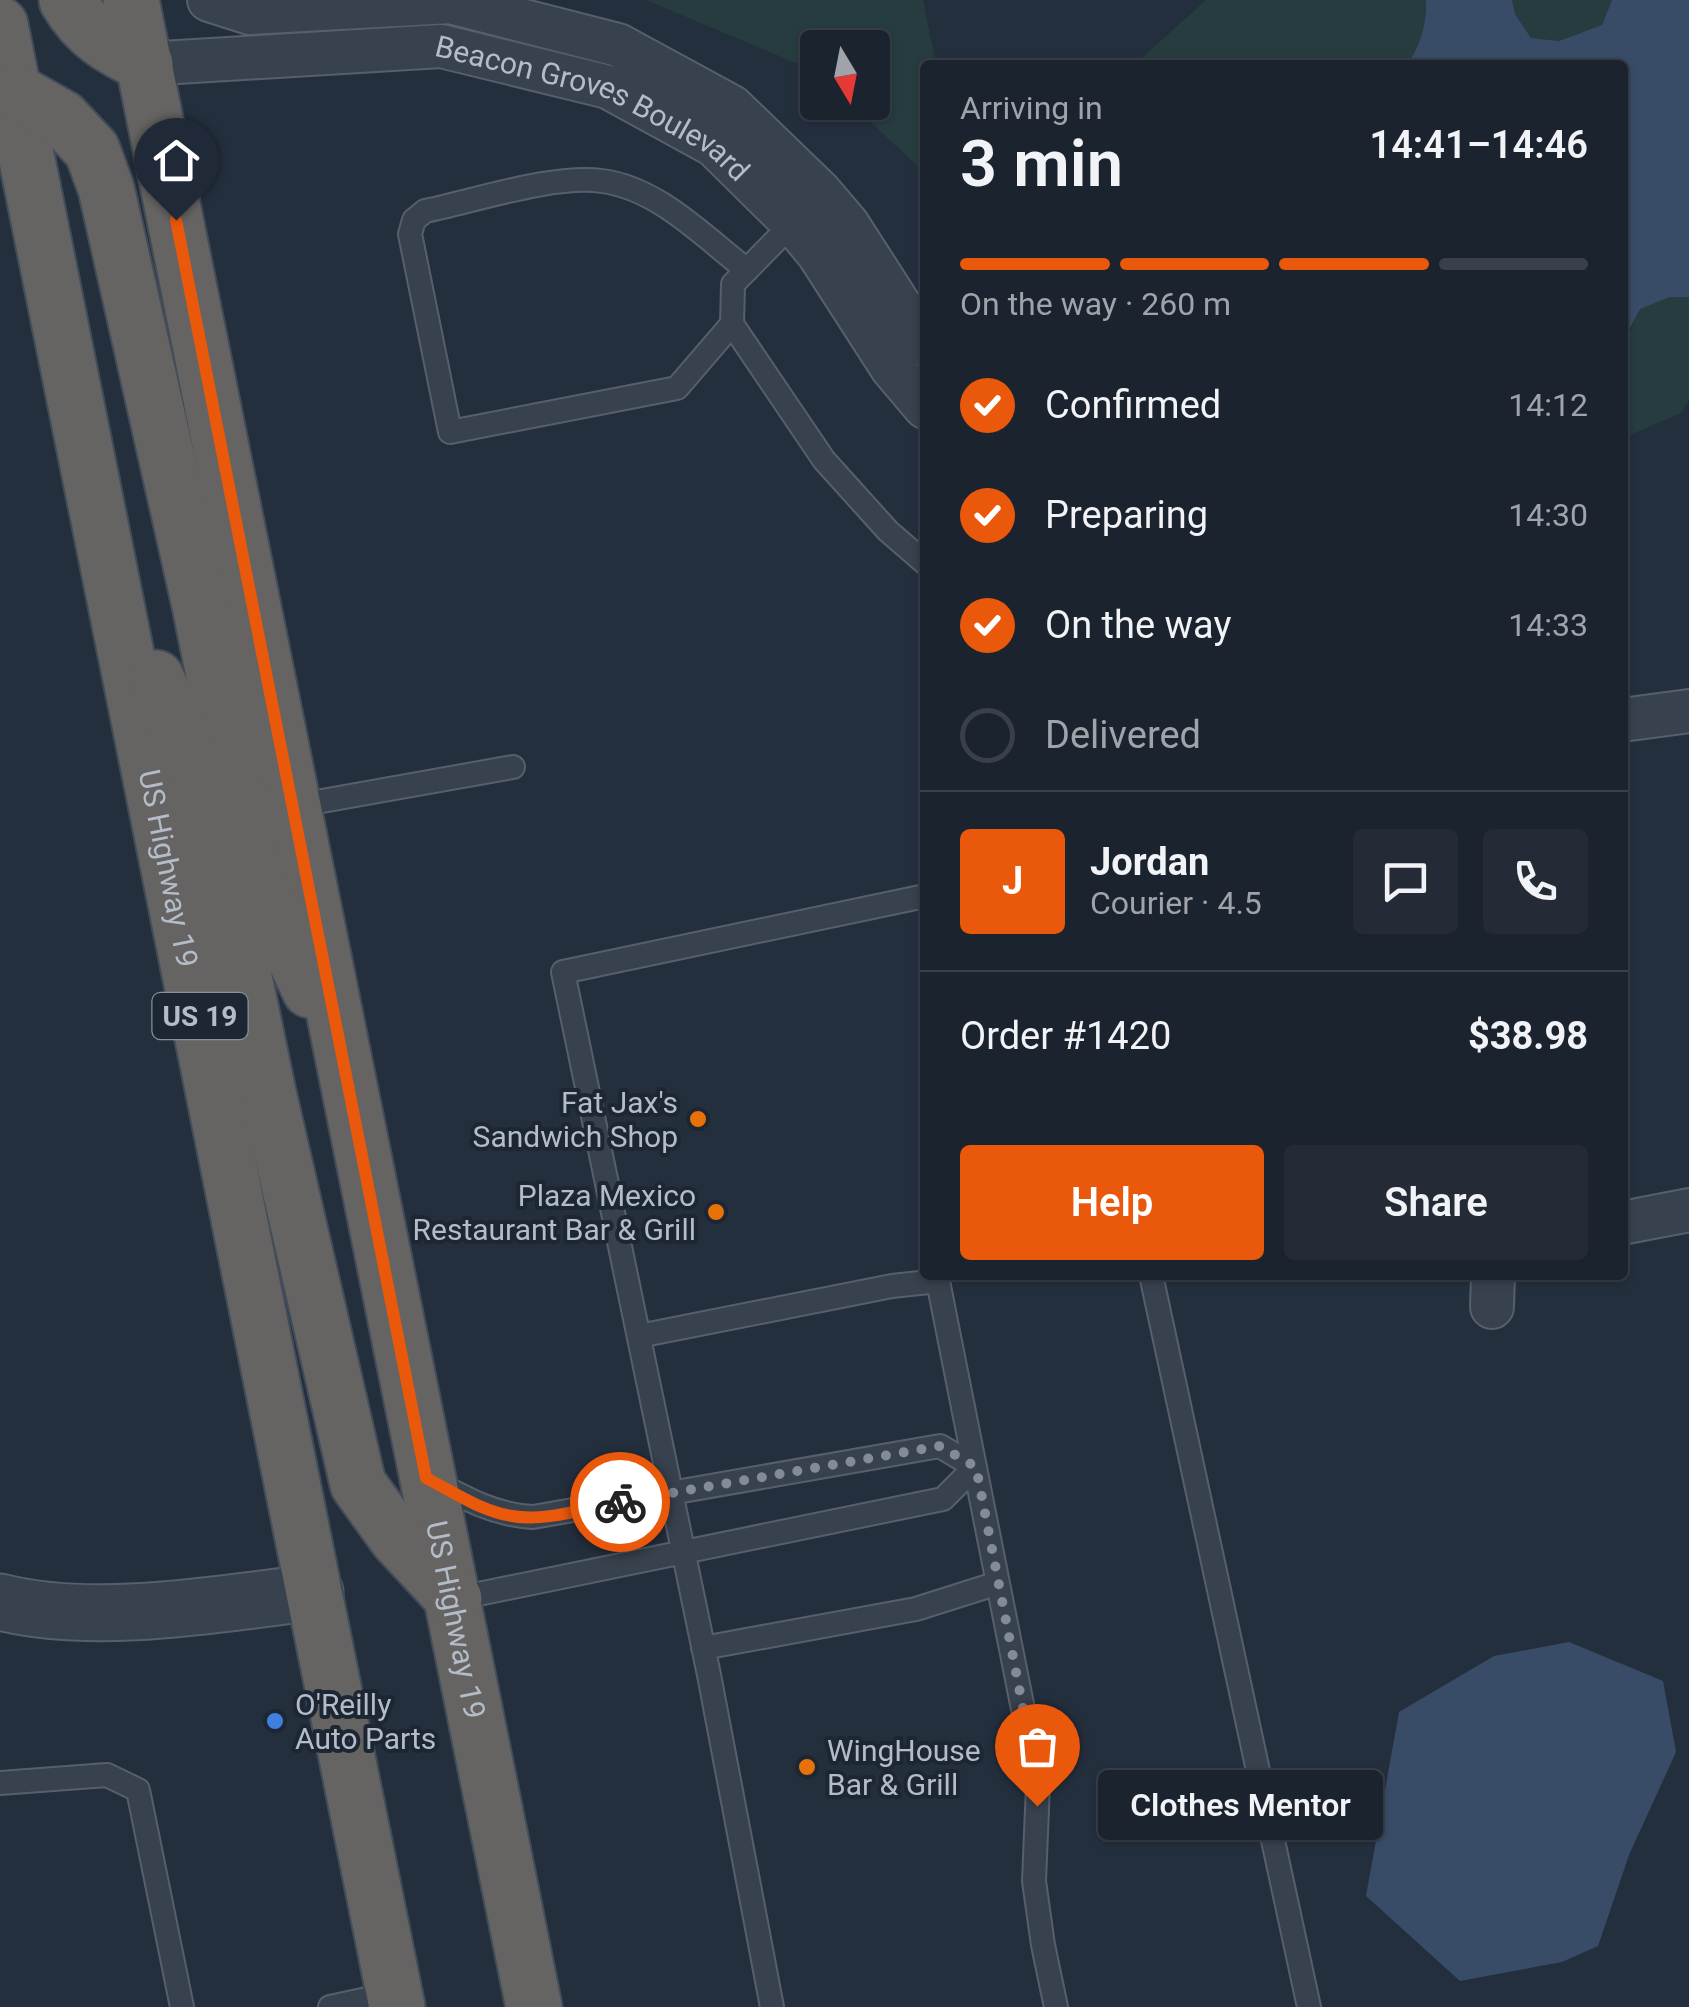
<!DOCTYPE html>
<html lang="en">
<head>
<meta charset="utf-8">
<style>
	body { margin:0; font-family:Roboto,sans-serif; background:#242b36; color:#f1f3f6; height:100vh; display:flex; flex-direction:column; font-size:38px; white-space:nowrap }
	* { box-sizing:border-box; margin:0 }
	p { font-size:32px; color:#a0a4aa }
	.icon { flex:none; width:55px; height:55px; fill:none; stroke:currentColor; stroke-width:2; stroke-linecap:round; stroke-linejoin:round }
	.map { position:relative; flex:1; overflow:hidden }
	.side { position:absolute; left:920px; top:60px; width:708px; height:1220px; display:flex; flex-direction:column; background:#1b232e; border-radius:10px; box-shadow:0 2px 8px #0004,0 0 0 2px #39404a }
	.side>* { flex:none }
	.needle { width:65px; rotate:170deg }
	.buttons { position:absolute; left:800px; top:30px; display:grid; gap:20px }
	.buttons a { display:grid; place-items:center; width:90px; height:90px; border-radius:10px; background:#1b232e; box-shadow:0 2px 8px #0004,0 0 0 2px #39404a; font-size:50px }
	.pin { position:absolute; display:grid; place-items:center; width:85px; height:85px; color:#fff; margin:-102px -42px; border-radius:50% 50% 50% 0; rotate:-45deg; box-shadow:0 0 10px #0007 }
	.pin .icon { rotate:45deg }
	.courier { position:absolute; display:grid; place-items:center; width:100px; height:100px; margin:-50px; border:8px solid #ea580c; border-radius:50%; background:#fff; color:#222; box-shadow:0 2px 12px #0007 }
	.bubble { position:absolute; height:70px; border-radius:10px; background:#1b232e; box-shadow:0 2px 8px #0004,0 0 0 2px #39404a; font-size:32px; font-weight:600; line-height:70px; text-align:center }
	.head em { font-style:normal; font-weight:600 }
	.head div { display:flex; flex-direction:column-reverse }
	.head { display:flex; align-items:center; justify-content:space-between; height:170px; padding:0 40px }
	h1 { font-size:65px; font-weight:600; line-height:75px }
	.bar { display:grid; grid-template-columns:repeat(4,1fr); gap:15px 10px; align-content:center; height:120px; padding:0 40px }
	.bar i { height:12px; border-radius:8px; background:#39404a }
	.bar .current { background:#ea580c }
	.bar p { grid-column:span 4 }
	.line { display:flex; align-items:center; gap:25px; padding:0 40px; border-top:2px solid #39404a }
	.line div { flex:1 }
	.round { display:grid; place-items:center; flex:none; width:105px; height:105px; border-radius:10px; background:#242b36 }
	ol { padding:0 40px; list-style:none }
	li { display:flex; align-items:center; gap:30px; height:110px }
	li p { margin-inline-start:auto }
	li .icon { padding:10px; border-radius:50%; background:#ea580c; color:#fff; stroke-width:4 }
	li:last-child { color:#a0a4aa }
	li i { width:55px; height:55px; border:5px solid #39404a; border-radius:50% }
	.button { display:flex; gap:20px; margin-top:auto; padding:20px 40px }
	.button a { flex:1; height:115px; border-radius:10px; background:#ea580c; color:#fff; font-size:40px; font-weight:600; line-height:115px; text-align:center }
	.button a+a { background:#242b36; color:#f1f3f6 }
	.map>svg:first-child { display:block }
	.green { fill:#263c3f }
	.water { fill:#394c67 }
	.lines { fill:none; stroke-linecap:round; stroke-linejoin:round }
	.service-casing { stroke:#565f6c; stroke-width:26 }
	.minor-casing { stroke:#565f6c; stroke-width:46 }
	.tertiary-casing { stroke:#565f6c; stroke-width:59 }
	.trunk-casing { stroke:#434c59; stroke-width:59 }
	.service { stroke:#38414e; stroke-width:22 }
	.minor { stroke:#38414e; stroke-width:42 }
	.tertiary { stroke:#38414e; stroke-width:55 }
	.trunk { stroke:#656462; stroke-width:55 }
	.done { stroke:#828b98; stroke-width:10; stroke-dasharray:0 18 }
	.route { stroke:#ea580c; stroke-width:12 }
	.food-dot { fill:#e8710a; stroke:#1d2633; stroke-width:4 }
	.shop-dot { fill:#3f7fe0; stroke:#1d2633; stroke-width:4 }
	.labels { text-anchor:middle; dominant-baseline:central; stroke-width:8; stroke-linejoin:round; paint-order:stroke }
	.shield { fill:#1d2633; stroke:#878f9c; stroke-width:2.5 }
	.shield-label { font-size:28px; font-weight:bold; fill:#b4bcc9 }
	.street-label { font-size:30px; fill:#b4bcc9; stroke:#1d2633 }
	.poi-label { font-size:30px; fill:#b4bcc9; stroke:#1d2633; text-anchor:end }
</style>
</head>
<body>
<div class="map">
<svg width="1689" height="2007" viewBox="0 0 1689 2007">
	<rect width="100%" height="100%" fill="#242f3e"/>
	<path class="green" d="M646 0H923L936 65H925V173L850 103 872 102V48H818L817 72Z
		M1206 0H1426C1427 22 1420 49 1406 65H1134Z
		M1512 0H1612L1602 25 1559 41 1531 38 1515 14Z
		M1671 297H1689V400L1681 413 1623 438C1623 388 1617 354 1640 308Z"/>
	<path class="water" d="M1426 0H1512L1515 14 1531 38 1559 41 1602 25 1612 0H1689V297H1670L1640 309 1626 336 1623 363 1622 65H1406C1420 49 1427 22 1426 0Z
		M1569 1642 1663 1681 1676 1752 1629 1855 1598 1946 1562 1962 1460 1981 1366 1896 1399 1712 1494 1656Z"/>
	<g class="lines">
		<defs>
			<path id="service" d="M793 223 733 284 732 324 824 460 888 531 925 563
				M732 324 677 388 450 432 410 234 414 220 425 211C474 201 554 174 602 181 658 188 704 237 747 270
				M294 806 513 767
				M1151 1275 1309 2007
				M639 1336 892 1286 938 1281 1038 1785 1034 1881 1043 1945 1056 2007
				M433 1481C466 1499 495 1515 533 1517L940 1446 975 1467
				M454 1599 943 1499 975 1467
				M703 1648 916 1609 998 1583
				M0 1783 107 1775 138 1790 182 2007
				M330 2007 395 1993
				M772 2007 709 1675 563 972 925 896"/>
			<g id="minor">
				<path d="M209 0 250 13 450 2 618 45 732 107 819 191 848 225 925 345"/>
				<path id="s1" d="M145 64 441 46 608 87 714 145 793 223 818 253 892 368 925 407"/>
				<path d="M1622 720 1689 711"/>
				<path d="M1622 1223 1689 1210"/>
				<path d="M1492 1307 1493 1275"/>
			</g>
			<path id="tertiary" d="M0 1602C93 1626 219 1604 315 1592"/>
			<g id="trunk">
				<path d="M67 0C87 34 110 47 145 64"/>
				<path id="s2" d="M131 0 534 2007"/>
				<path id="s3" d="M0 25 397 2007"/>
				<path d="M14 91 62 118 92 150 106 188 200 605 253 870 310 990"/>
				<path d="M156 678 206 793 268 1093 358 1484 397 1538 454 1599"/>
			</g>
		</defs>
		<use href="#service" class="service-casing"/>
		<use href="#minor" class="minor-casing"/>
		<use href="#tertiary" class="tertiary-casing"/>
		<use href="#trunk" class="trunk-casing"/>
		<use href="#service" class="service"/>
		<use href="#minor" class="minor"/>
		<use href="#tertiary" class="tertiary"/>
		<use href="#trunk" class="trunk"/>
	</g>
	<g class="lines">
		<path class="done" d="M620 1502 940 1446 976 1467 1038 1785 1037 1806"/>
		<path class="route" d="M176 220 426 1478C453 1492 481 1511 512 1516 546 1522 586 1508 620 1502"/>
	</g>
	<g class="food-dot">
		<circle cx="698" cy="1119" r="10"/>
		<circle cx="716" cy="1212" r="10"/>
		<circle cx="807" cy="1767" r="10"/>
	</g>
	<circle class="shop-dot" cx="275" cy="1721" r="10"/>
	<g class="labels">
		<rect class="shield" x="152.5" y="993" width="95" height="46" rx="8"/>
		<g class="shield-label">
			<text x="200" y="1016">US 19</text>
		</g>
		<g class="street-label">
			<text stroke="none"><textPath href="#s1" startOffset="462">Beacon Groves Boulevard</textPath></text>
			<text stroke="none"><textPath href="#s3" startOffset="860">US Highway 19</textPath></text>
			<text stroke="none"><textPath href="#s2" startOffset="1652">US Highway 19</textPath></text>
		</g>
		<g class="poi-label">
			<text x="678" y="1102">Fat Jax's<tspan x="678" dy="34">Sandwich Shop</tspan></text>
			<text x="696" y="1195">Plaza Mexico<tspan x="696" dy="34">Restaurant Bar &amp; Grill</tspan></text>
			<text x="295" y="1704" text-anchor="start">O'Reilly<tspan x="295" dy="34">Auto Parts</tspan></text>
			<text x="827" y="1750" text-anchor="start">WingHouse<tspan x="827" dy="34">Bar &amp; Grill</tspan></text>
		</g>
	</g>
</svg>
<div class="buttons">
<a><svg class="needle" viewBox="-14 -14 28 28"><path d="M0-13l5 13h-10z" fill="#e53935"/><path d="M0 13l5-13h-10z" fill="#a0a4aa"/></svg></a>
</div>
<div class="pin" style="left:1037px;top:1806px;background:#ea580c"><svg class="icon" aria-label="bag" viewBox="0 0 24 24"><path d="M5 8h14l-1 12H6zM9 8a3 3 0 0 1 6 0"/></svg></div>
<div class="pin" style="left:176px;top:220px;background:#1f2937"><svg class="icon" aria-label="home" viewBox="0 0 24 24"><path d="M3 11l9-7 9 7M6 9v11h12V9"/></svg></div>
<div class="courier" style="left:620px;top:1502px"><svg class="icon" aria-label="bike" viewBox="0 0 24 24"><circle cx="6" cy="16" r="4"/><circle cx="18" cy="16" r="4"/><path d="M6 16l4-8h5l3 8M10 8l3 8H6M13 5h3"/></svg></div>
<div class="bubble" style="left:1098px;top:1770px;width:285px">Clothes Mentor</div>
<section class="side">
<div class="head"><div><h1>3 min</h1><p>Arriving in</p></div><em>14:41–14:46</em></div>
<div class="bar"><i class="current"></i><i class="current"></i><i class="current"></i><i></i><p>On the way · 260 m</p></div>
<ol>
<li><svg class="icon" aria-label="check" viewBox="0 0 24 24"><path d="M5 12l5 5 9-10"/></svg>Confirmed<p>14:12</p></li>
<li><svg class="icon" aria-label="check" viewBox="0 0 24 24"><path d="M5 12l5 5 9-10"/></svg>Preparing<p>14:30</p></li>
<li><svg class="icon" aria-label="check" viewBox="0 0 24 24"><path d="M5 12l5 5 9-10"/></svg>On the way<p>14:33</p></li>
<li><i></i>Delivered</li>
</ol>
<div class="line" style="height:180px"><b class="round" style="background:#ea580c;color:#fff">J</b><div><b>Jordan</b><p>Courier · 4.5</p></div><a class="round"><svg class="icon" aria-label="chat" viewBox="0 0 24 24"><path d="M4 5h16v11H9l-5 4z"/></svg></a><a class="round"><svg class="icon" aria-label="phone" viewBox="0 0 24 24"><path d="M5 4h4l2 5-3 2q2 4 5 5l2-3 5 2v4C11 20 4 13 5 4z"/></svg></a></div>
<div class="line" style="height:130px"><div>Order #1420</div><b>$38.98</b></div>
<div class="button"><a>Help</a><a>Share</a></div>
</section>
</div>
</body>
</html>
